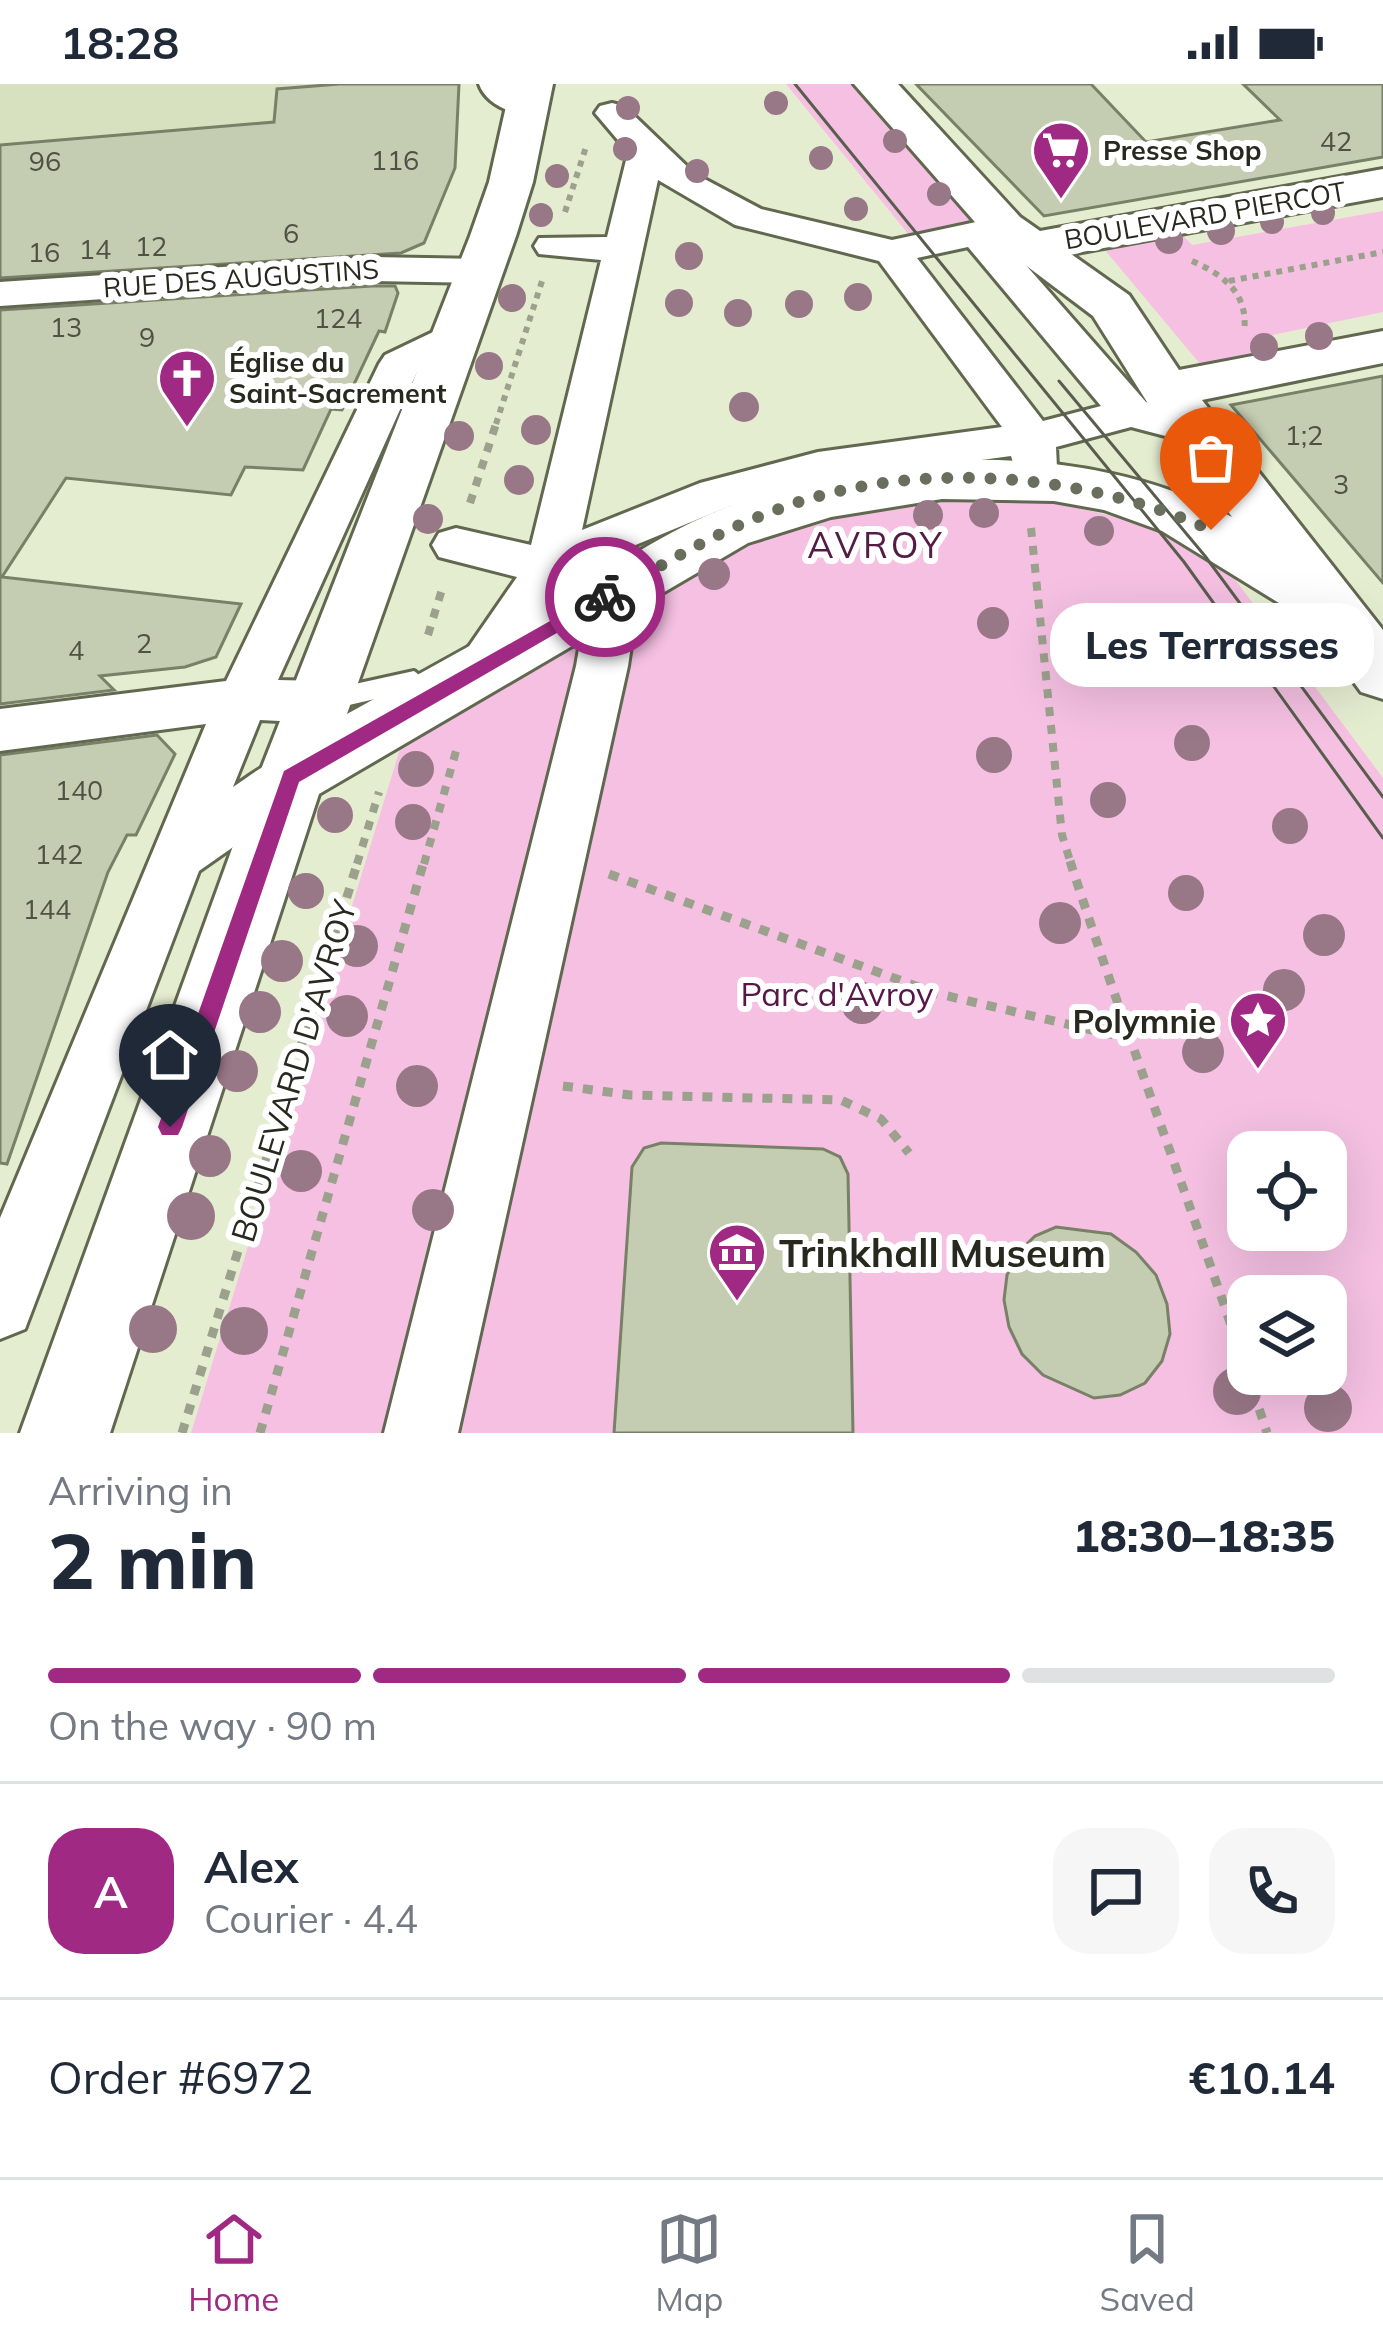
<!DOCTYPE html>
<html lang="en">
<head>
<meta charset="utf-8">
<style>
	body { margin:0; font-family:Mulish,sans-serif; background:#f6f6f7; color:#1f2937; height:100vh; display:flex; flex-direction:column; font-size:45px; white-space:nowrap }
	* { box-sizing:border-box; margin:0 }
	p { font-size:39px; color:#747a83 }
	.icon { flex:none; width:66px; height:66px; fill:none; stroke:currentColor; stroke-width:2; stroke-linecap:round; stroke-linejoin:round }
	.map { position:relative; height:1349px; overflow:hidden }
	.side { display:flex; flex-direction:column; background:#fff; flex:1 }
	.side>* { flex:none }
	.fabs { position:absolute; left:1227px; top:1047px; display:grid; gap:24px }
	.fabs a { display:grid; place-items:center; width:120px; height:120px; border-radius:24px; background:#fff; box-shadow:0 12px 48px #0002; font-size:60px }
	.pin { position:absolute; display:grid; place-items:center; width:102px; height:102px; color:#fff; margin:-123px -51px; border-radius:50% 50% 50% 0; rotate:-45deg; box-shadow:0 0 12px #0007 }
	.pin .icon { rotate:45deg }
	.courier { position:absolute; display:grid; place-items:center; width:120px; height:120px; margin:-60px; border:9px solid #a02a83; border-radius:50%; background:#fff; color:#222; box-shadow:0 3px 15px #0007 }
	.bubble { position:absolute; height:84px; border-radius:36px; background:#fff; box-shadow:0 12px 48px #0002; font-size:39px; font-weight:800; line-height:84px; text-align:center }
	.headline em { font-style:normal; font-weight:800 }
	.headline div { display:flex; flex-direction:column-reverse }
	.headline { display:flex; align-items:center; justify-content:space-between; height:204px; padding:0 48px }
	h1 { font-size:78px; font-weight:800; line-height:90px }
	.bar { display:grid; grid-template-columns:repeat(4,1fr); gap:18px 12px; align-content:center; height:144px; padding:0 48px }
	.bar i { height:15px; border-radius:9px; background:#e0e1e3 }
	.bar .active { background:#a02a83 }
	.bar p { grid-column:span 4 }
	.line { display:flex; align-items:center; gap:30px; padding:0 48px; border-top:3px solid #e0e1e3 }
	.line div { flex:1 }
	.round { display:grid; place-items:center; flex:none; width:126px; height:126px; border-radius:36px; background:#f6f6f7 }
	.status { display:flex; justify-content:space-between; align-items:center; height:84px; padding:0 60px; background:#fff; direction:ltr }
	.status svg { height:33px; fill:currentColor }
	.dock { display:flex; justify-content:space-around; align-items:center; height:168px; border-top:3px solid #e0e1e3; background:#fff; font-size:33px; color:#747a83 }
	.dock a { display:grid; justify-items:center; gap:6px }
	.dock .active { color:#a02a83 }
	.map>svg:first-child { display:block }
	.built { fill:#d7e1bf }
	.green { fill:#f5c0e2; fill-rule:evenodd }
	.building { fill:#c4ccb1; stroke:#788067; stroke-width:3 }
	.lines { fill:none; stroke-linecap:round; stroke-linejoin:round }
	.lane-casing { stroke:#616850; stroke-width:6 }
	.street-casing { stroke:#616850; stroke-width:6 }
	.secondary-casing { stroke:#616850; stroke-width:6 }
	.path-far2 { stroke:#9ba18c; stroke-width:6; stroke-dasharray:6 6; stroke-linecap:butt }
	.path-far1 { stroke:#9ba18c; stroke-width:8; stroke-dasharray:9 9; stroke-linecap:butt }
	.path { stroke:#9ba18c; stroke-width:9; stroke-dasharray:10 10; stroke-linecap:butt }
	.lane { fill:#fff; fill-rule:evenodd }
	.street { fill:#fff; fill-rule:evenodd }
	.secondary { fill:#fff; fill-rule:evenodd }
	.tram { stroke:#595d4e; stroke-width:3 }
	.tree { fill:#987786 }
	.route { fill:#a02a83 }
	.done { stroke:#6a6e5d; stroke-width:12; stroke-dasharray:0 21.6 }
	.labels { text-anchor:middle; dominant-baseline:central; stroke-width:12; stroke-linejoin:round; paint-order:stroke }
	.number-label { font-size:27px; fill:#4e5244 }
	.far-poi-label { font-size:27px; font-weight:bold; fill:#27291f; stroke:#fff; text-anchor:start }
	.far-street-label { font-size:27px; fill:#27291f; stroke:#fff }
	.park-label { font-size:33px; fill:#591648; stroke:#fff }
	.poi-label { font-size:33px; font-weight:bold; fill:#27291f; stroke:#fff; text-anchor:end }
	.street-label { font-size:33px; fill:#27291f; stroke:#fff }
	.neighbourhood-label { font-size:36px; letter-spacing:3px; fill:#541b45; stroke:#fff }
	.near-poi-label { font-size:39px; font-weight:bold; fill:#27291f; stroke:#fff; text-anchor:start }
</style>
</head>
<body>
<div class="status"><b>18:28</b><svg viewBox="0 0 49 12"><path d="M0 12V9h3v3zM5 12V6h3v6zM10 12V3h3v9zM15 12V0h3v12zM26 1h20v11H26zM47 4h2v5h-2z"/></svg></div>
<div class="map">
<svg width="1383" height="1349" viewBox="0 0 1383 1349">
	<rect width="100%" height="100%" fill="#e5edd1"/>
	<path class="built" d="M0 0H339L277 5 274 38 0 99Z"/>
	<path class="green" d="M786 0H870L995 139 914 157Z
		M1383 127V228L1267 252 1282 272 1206 287 1099 159 1177 145 1192 161Z
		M1002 412C1082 422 1157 437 1225 482L1383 694V1349H191L403 655 740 454 890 417ZM1248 1068H1326V1146H1248ZM1248 1212H1326V1290H1248Z"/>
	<path class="building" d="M339 0H459L455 84 424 159 401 169 0 194V61L274 38 277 5Z
		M916 0H1091L1146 58 1280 36 1243 0H1383V73L1044 132Z
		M372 202H395L398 209 385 248 379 247 342 326 331 325 303 386 245 383 231 411 66 394 2 493 241 520 216 573 185 583 100 592 114 606 0 620V226Z
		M1383 292V499L1231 321Z
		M157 651 175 670 136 751H127L108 788 7 1080 0 1079V671Z
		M661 1059 823 1065 840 1073 848 1090 853 1349H614L632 1083 644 1064Z
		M1056 1143 1111 1150 1136 1168 1156 1191 1167 1220 1170 1250 1162 1277 1145 1299 1120 1311 1094 1314 1043 1291 1022 1270 1009 1243 1004 1216 1007 1191 1018 1169 1035 1152Z"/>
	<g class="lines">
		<defs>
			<path id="lane" d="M414 587 427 597 423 604 323 627 310 617 323 607Z"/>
			<path id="street" d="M479 0H513L544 22 539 29C518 35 486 21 479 0Z
				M612 19 624 22 695 90 761 125 892 156 1004 132 1017 135 1023 143 1017 151 1003 155 1146 318 1212 335 1218 345 1212 355 1196 360 1131 343 1056 363 1057 384 1050 395 1034 399 1018 395 1011 372 818 398 730 422 621 467 567 495 498 598 480 604 462 598 454 584 517 493 439 473 432 461 439 449 456 444 531 461 601 176 539 170 534 162 539 154 607 153 628 68 595 29 600 22ZM658 96 735 141 879 177 1002 343 818 368 700 399 582 446ZM968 163 1101 322 1043 337 917 174Z
				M372 173 481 175 495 179 501 187 495 195 481 199 372 197 0 222V198Z
				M456 237 471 241 477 250 471 259 417 288 278 596 319 597 337 604 345 618 337 632 319 639 260 636 233 703C259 686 278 666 310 677L318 693 310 709 199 787 25 1245 0 1255V1134L206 640 0 667V625L226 597 379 280 385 271Z
				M614 489 631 494 639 507 628 582 458 1349H384L576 582 589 507 597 494Z"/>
			<path id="secondary" d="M511 0H553L533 98 516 152 347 630C427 586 507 541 587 497 627 475 666 449 708 431 864 362 1079 352 1232 433L1147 318 1093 232 988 153 854 0H898L1020 133 1040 147 1383 85V113L1071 170 1129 211 1179 286 1383 247V279L1202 316 1383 546V615L1361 608 1310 538 1162 447 1104 426 1054 417 942 415 831 433 748 459 319 710 110 1349H20L258 693 470 152 489 98Z"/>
		</defs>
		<use href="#lane" class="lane-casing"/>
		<use href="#street" class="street-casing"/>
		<use href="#secondary" class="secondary-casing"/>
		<path class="path-far2" d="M565 128 586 63
			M1192 177C1224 191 1249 210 1244 248
			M1229 197 1383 168
			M496 340 543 194"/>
		<path class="path-far1" d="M470 419 497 337
			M1031 444 1062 751 1071 780
			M428 551 443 502
			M357 780 379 708
			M424 780 458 660"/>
		<path class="path" d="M1070 777C1132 969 1205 1157 1267 1349
			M609 790 935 909 1126 954
			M563 1002 630 1011 841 1016 881 1035 909 1069
			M182 1349 358 777
			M260 1349 424 777"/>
		<use href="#lane" class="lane"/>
		<use href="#street" class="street"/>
		<use href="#secondary" class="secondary"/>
		<path class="tram" d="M795 0 1184 478 1383 754
			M1059 297 1205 472 1383 713"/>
	</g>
	<g class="tree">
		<circle cx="776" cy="19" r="12"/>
		<circle cx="628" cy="24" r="12"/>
		<circle cx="895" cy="57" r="12"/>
		<circle cx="625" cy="65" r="12"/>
		<circle cx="821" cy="74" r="12"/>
		<circle cx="697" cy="87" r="12"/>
		<circle cx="557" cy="92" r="12"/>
		<circle cx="939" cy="110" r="12"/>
		<circle cx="856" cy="125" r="12"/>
		<circle cx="1323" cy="129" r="12"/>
		<circle cx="541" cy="131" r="12"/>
		<circle cx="1272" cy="138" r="12"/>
		<circle cx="1221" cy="147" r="14"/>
		<circle cx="1169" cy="156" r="14"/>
		<circle cx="689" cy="172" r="14"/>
		<circle cx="858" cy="213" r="14"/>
		<circle cx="512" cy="214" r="14"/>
		<circle cx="679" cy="219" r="14"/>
		<circle cx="799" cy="220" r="14"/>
		<circle cx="738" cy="229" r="14"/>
		<circle cx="1319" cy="252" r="14"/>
		<circle cx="1264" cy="263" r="14"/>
		<circle cx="489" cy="282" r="14"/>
		<circle cx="744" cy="323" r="15"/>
		<circle cx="536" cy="346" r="15"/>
		<circle cx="459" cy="352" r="15"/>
		<circle cx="519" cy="396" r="15"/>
		<circle cx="984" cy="429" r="15"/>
		<circle cx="928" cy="431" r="15"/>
		<circle cx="428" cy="435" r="15"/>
		<circle cx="1099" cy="447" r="15"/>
		<circle cx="714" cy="490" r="16"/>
		<circle cx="993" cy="539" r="16"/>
		<circle cx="1197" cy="572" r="16"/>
		<circle cx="1094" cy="586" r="16"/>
		<circle cx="1192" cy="659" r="18"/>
		<circle cx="994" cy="671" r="18"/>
		<circle cx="416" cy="685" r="18"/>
		<circle cx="1108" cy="716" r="18"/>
		<circle cx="335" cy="731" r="18"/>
		<circle cx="413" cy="738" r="18"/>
		<circle cx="1290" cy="742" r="18"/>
		<circle cx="306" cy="807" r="18"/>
		<circle cx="1186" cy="809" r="18"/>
		<circle cx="1060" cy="839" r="21"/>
		<circle cx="1324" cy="851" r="21"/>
		<circle cx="357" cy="862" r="21"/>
		<circle cx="282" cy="877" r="21"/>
		<circle cx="1284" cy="906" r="21"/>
		<circle cx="862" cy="919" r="21"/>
		<circle cx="260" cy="928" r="21"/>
		<circle cx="347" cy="932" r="21"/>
		<circle cx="1203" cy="968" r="21"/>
		<circle cx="237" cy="987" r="21"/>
		<circle cx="417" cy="1002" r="21"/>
		<circle cx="210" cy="1072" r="21"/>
		<circle cx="301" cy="1087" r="21"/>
		<circle cx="433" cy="1126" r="21"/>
		<circle cx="191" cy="1132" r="24"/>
		<circle cx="153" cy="1245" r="24"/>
		<circle cx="244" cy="1247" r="24"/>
		<circle cx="1237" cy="1307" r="24"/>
		<circle cx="1328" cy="1324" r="24"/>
	</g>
	<path class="route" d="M605 506 612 508V517L299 698 182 1043 178 1051H162L158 1043 284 687Z"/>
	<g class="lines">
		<path class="done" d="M605 513C664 480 723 444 787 422 920 375 1084 389 1211 446"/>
	</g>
	<defs>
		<symbol id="supermarket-pin" viewBox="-11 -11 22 30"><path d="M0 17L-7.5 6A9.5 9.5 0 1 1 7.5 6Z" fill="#a02a83" stroke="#fff"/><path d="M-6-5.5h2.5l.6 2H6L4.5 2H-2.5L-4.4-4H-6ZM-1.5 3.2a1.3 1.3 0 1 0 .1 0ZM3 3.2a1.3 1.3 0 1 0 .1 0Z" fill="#fff"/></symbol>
		<symbol id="church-pin" viewBox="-11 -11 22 30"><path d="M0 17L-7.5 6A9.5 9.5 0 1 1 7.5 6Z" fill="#a02a83" stroke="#fff"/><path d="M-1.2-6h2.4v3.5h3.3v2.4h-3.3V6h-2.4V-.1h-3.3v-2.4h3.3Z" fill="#fff"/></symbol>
		<symbol id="sight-pin" viewBox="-11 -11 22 30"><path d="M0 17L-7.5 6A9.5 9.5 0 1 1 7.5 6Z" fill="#a02a83" stroke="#fff"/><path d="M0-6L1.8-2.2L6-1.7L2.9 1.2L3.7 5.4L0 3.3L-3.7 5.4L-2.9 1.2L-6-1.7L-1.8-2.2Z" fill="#fff"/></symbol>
		<symbol id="museum-pin" viewBox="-11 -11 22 30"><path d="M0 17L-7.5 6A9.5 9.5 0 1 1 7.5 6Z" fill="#a02a83" stroke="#fff"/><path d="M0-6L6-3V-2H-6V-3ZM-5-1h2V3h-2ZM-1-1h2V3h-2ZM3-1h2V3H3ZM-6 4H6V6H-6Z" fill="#fff"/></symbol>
	</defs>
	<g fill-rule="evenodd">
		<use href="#supermarket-pin" x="1028" y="33" width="66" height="90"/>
		<use href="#church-pin" x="154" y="261" width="66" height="90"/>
		<use href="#sight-pin" x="1225" y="903" width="66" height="90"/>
		<use href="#museum-pin" x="704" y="1135" width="66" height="90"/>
	</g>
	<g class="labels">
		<g class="number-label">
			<text x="1336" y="57">42</text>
			<text x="395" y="76">116</text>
			<text x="45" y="77">96</text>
			<text x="291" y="149">6</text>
			<text x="151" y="162">12</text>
			<text x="95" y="165">14</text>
			<text x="44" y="168">16</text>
			<text x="338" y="234">124</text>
			<text x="66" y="243">13</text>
			<text x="147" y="253">9</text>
			<text x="1304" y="351">1;2</text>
			<text x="1341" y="400">3</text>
			<text x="144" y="559">2</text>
			<text x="76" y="566">4</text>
			<text x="79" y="706">140</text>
			<text x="59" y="770">142</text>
			<text x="47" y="825">144</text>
		</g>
		<g class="far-poi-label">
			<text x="1103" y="66">Presse Shop</text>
			<text x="229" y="278">Église du<tspan x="229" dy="31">Saint-Sacrement</tspan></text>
		</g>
		<g class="far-street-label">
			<text transform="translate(1205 131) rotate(-10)">BOULEVARD PIERCOT</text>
			<text transform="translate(241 194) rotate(-4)">RUE DES AUGUSTINS</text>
		</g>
		<g class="park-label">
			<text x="837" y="909">Parc d'Avroy</text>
		</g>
		<g class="poi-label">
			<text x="1216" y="936">Polymnie</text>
		</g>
		<g class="street-label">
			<text transform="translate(293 987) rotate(-73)">BOULEVARD D'AVROY</text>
		</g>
		<g class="neighbourhood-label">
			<text x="876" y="460">AVROY</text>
		</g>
		<g class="near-poi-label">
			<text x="779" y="1168">Trinkhall Museum</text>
		</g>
	</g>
</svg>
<div class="fabs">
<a><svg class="icon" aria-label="locate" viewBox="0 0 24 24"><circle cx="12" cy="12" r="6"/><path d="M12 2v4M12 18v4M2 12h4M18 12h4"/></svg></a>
<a><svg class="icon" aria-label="layers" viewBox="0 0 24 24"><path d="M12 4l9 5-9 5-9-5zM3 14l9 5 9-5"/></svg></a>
</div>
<div class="pin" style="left:1211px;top:446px;background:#ea580c"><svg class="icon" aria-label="bag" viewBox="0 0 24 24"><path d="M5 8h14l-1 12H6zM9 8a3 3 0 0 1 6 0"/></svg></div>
<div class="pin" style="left:170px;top:1043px;background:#1f2937"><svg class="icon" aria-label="home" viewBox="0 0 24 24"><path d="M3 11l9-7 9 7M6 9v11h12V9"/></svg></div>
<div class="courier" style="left:605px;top:513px"><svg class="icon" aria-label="bike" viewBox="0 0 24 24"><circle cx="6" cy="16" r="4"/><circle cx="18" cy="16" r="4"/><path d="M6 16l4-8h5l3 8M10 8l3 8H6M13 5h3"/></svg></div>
<div class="bubble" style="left:1050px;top:519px;width:324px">Les Terrasses</div>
</div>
<section class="side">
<div class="headline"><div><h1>2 min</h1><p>Arriving in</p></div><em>18:30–18:35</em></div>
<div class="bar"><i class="active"></i><i class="active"></i><i class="active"></i><i></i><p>On the way · 90 m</p></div>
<div class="line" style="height:216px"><b class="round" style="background:#a02a83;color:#fff">A</b><div><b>Alex</b><p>Courier · 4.4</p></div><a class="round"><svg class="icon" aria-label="chat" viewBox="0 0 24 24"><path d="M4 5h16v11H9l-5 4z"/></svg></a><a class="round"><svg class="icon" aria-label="phone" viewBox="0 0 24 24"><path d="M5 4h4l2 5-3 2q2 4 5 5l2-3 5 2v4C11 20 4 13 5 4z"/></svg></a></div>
<div class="line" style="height:156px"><div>Order #6972</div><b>€10.14</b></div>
</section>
<nav class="dock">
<a class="active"><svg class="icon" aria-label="home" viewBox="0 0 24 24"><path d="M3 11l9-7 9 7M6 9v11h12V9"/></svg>Home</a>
<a><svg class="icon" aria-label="map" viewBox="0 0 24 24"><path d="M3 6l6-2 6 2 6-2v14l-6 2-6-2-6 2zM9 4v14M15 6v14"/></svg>Map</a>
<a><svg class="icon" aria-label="saved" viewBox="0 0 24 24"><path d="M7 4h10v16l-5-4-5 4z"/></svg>Saved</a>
</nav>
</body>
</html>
